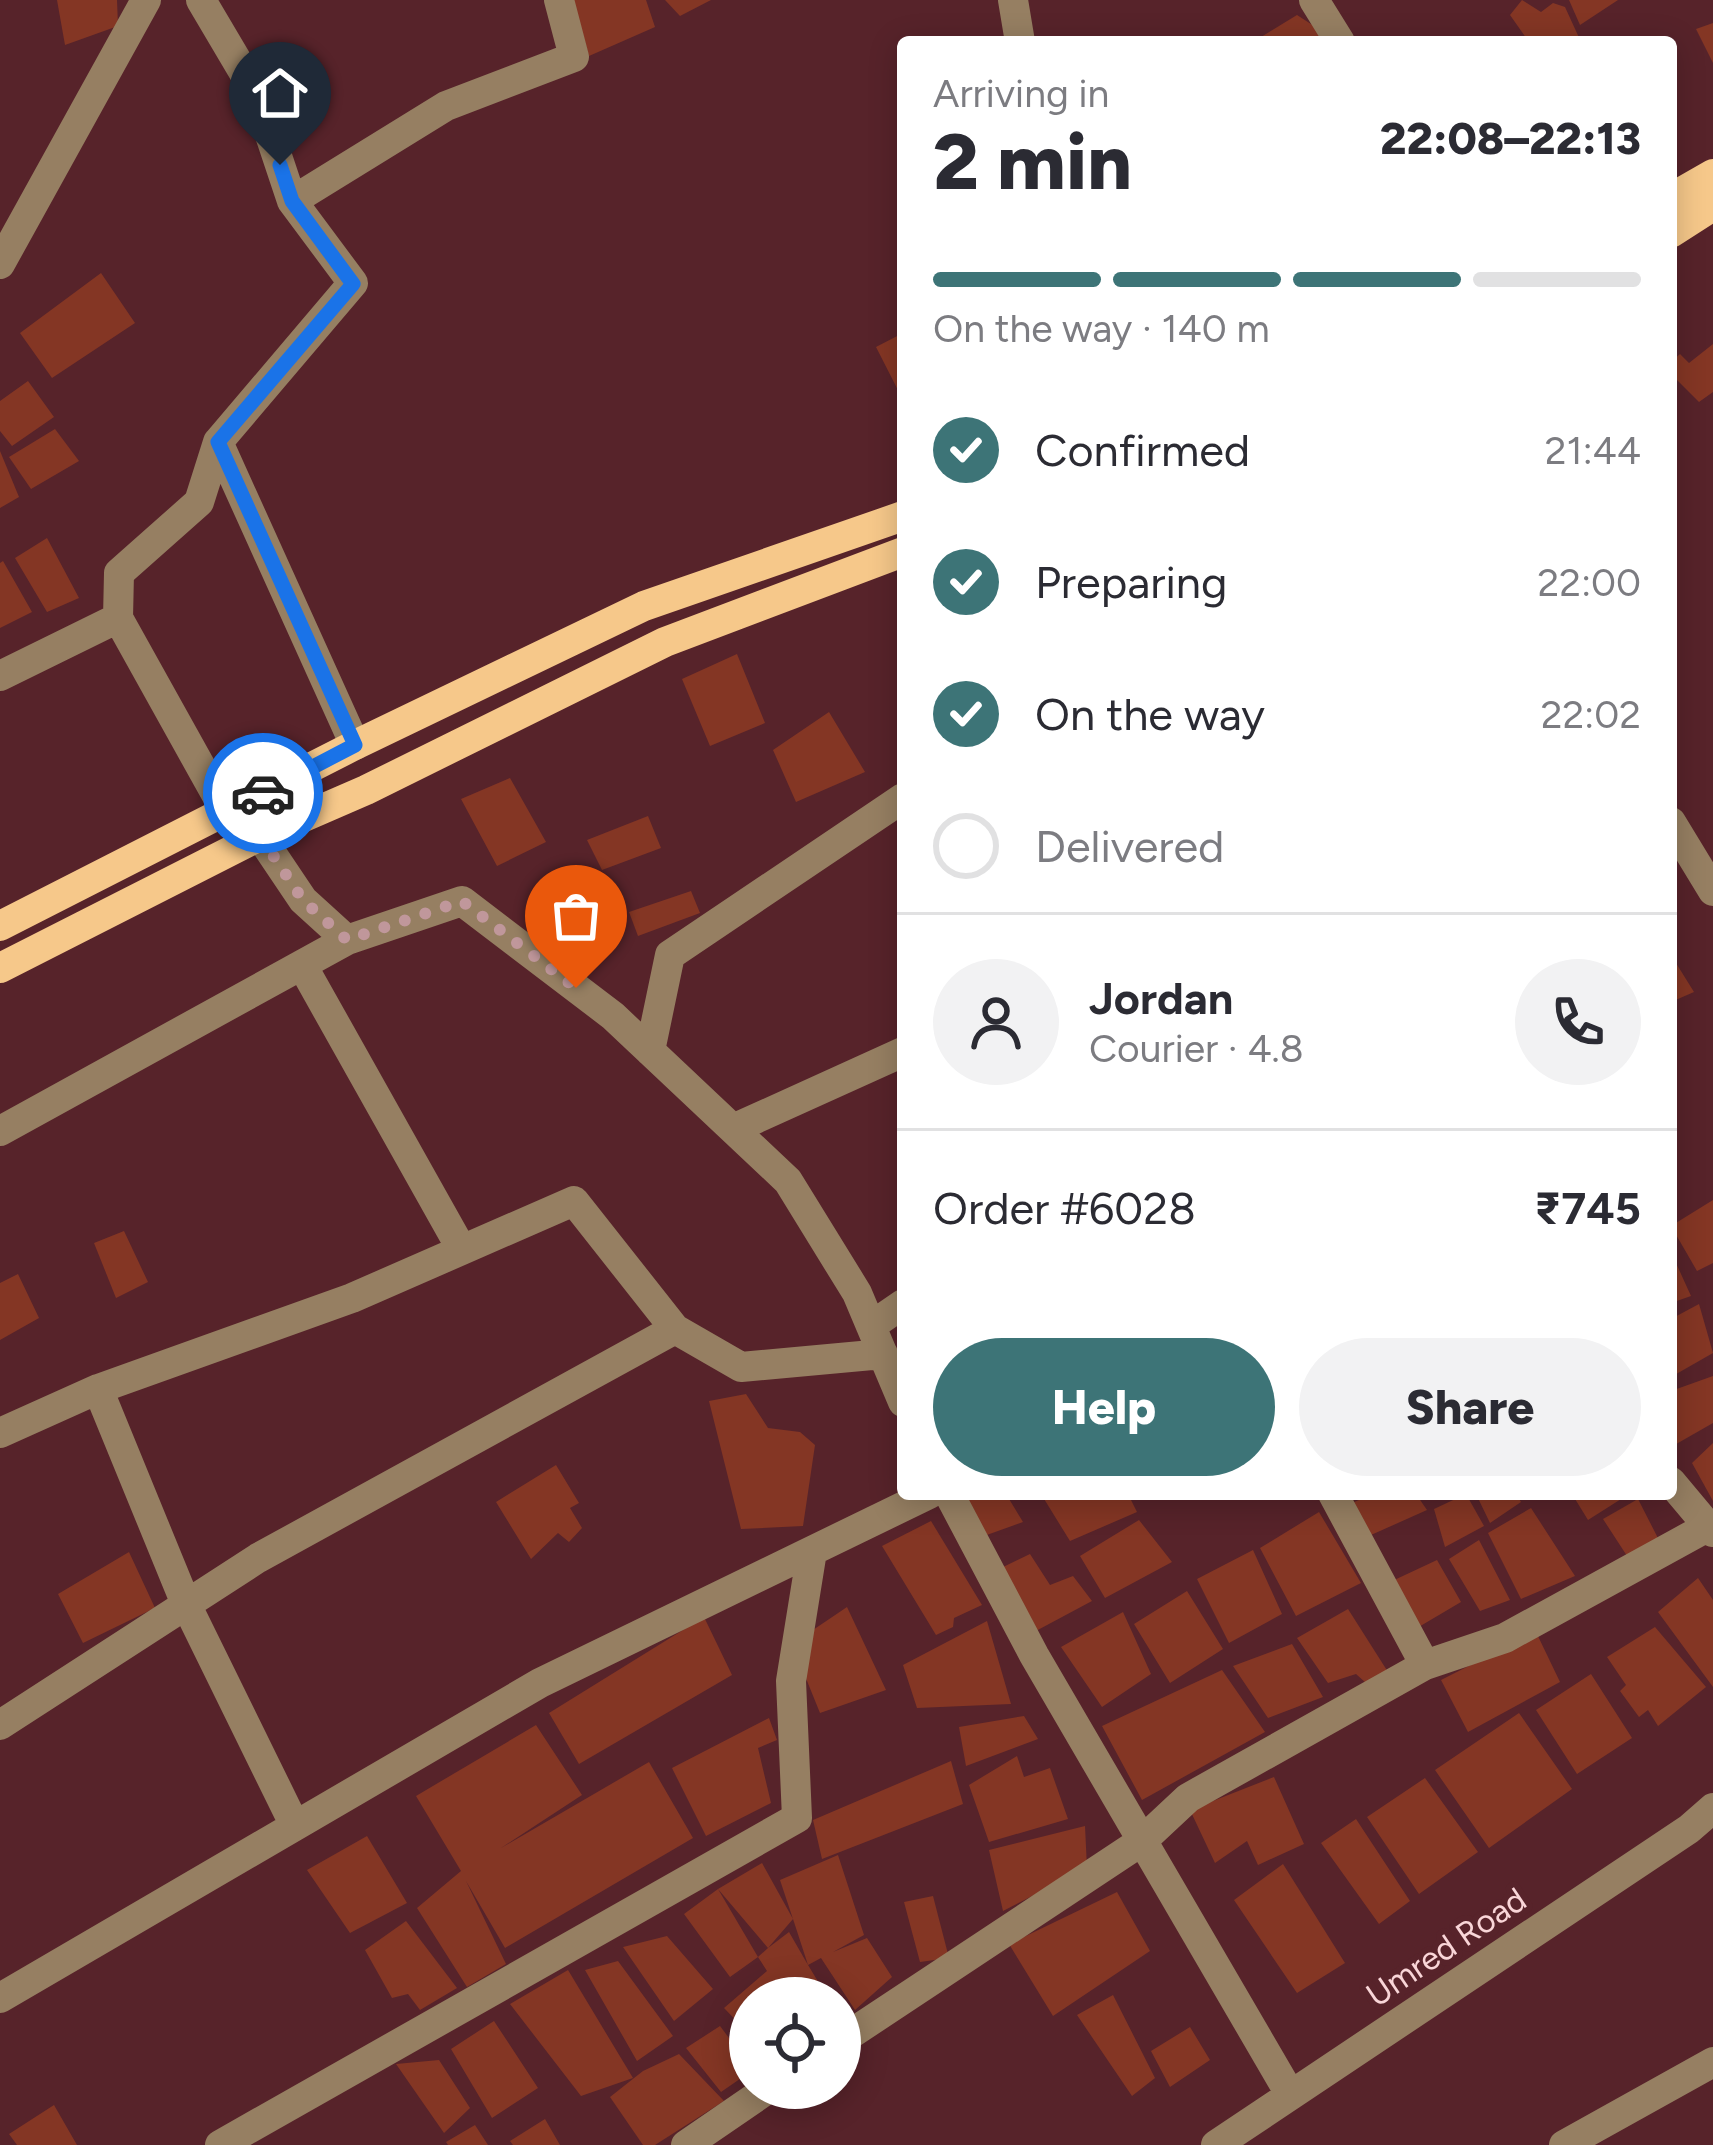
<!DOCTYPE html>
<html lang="en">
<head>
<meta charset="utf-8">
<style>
	body { margin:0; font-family:Figtree,sans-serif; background:#f2f2f3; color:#2b2b33; height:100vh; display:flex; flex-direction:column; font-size:45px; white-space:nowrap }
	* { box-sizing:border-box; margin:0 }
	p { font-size:39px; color:#7c7c81 }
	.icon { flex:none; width:66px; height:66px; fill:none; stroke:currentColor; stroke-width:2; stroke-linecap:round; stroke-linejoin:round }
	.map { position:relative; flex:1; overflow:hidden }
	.details { position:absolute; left:897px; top:36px; width:780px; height:1464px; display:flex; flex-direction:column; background:#fff; border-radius:12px; box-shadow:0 6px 30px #0003 }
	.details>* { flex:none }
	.buttons { position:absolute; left:729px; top:1977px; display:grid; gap:24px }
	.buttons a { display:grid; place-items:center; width:132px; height:132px; border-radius:50%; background:#fff; box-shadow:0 6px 30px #0003; font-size:60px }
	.pin { position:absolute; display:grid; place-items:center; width:102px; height:102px; color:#fff; margin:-123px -51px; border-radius:50% 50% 50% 0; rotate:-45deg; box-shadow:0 0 12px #0007 }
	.pin .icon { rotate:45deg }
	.courier { position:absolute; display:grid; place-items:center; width:120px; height:120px; margin:-60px; border:9px solid #1a73e8; border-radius:50%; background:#fff; color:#222; box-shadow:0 3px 15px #0007 }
	.head em { font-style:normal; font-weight:800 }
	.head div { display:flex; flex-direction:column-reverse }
	.head { display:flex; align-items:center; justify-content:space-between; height:204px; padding:0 36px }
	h1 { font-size:78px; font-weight:800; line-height:90px }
	.bar { display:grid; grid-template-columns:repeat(4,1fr); gap:18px 12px; align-content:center; height:144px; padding:0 36px }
	.bar i { height:15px; border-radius:9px; background:#e1e1e2 }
	.bar .on { background:#3d7477 }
	.bar p { grid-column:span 4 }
	.line { display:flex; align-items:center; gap:30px; padding:0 36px; border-top:3px solid #e1e1e2 }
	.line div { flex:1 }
	.round { display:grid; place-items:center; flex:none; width:126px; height:126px; border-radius:63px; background:#f2f2f3 }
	ol { padding:0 36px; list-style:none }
	li { display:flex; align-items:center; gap:36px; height:132px }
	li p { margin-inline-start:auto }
	li .icon { padding:12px; border-radius:50%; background:#3d7477; color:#fff; stroke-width:4 }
	li:last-child { color:#7c7c81 }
	li i { width:66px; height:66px; border:6px solid #e1e1e2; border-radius:50% }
	.primary-button { display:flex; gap:24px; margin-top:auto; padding:24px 36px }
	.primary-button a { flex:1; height:138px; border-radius:72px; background:#3d7477; color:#fff; font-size:48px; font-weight:800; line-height:138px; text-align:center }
	.primary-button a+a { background:#f2f2f3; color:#2b2b33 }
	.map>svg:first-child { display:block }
	.building { fill:#843624 }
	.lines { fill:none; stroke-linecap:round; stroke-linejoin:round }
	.minor { stroke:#967f62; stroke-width:30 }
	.major { stroke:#f6c88a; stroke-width:30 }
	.done { stroke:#c0979b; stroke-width:12; stroke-dasharray:0 21.6 }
	.route { stroke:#1a73e8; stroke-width:15 }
	.labels { text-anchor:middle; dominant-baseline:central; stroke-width:12; stroke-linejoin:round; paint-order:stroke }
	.street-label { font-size:33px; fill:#f9d6d8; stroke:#57232a }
</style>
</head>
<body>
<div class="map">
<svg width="1713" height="2145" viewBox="0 0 1713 2145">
	<rect width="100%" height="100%" fill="#57232a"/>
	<path class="building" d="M57 0H117L118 26 65 45Z
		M573 0H646L655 27 589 56Z
		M665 0H711L680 16Z
		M1522 0 1541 12 1553 3 1565 7 1581 42H1529L1510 15Z
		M1569 0H1618L1580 25Z
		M1297 15 1314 26 1322 42H1253Z
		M1713 23V63L1696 29Z
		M101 273 135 323 52 378 20 333Z
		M903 333V400L876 347Z
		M1713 344V392L1699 402 1671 374V362L1680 354 1689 363Z
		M28 381 54 417 12 446 0 431V401Z
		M55 429 79 461 31 489 9 457Z
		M0 451 19 497 0 508Z
		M47 538 79 598 47 612 15 558Z
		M3 561 32 612 0 628V563Z
		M737 654 765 723 710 746 682 679Z
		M829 712 865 772 796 802 773 750Z
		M510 778 546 842 497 866 461 799Z
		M648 816 661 848 602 870 587 840Z
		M691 891 700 913 638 936 629 912Z
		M1671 955 1694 992 1671 1002Z
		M1713 1200V1263L1697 1271 1671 1226Z
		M124 1231 148 1282 116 1298 94 1243Z
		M1671 1252 1691 1296 1671 1303Z
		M18 1274 39 1318 0 1340V1283Z
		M1699 1304 1713 1353 1671 1377V1319Z
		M1713 1376V1423L1671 1447V1391Z
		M746 1394 768 1428 800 1432 815 1445 803 1526 741 1529 709 1401Z
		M1713 1443V1501L1692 1463Z
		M556 1465 579 1503 570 1508 582 1528 569 1542 558 1533 531 1559 496 1502Z
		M962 1494H1006L1023 1522 984 1536Z
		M1041 1494H1128L1137 1512 1070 1541Z
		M1373 1494H1416L1427 1510 1371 1535 1352 1503Z
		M1466 1494 1484 1526 1445 1547 1434 1509Z
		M1476 1494H1516L1521 1502 1490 1523Z
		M1572 1494H1629L1588 1520Z
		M1638 1499 1662 1546 1629 1559 1603 1519Z
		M1531 1508 1575 1576 1521 1599 1488 1533Z
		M1319 1512 1361 1583 1296 1616 1260 1548Z
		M1139 1520 1172 1562 1105 1598 1080 1556Z
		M931 1521 982 1605 954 1618 953 1627 936 1635 882 1546Z
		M1479 1540 1510 1600 1480 1611 1449 1559Z
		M1253 1550 1282 1614 1229 1643 1197 1579Z
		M129 1552 155 1608 83 1643 58 1594Z
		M1030 1554 1050 1585 1073 1576 1092 1601 1034 1632 1001 1568Z
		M1437 1560 1461 1602 1417 1628 1390 1582Z
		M1698 1578 1713 1600V1687L1658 1612Z
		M1187 1591 1223 1649 1170 1683 1134 1624Z
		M847 1607 886 1690 820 1713 803 1671 810 1632Z
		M1348 1609 1388 1672 1366 1683 1356 1674 1328 1683 1297 1638Z
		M1123 1612 1151 1674 1102 1707 1061 1647Z
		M704 1617 732 1675 579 1764 549 1713Z
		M987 1621 1011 1704 917 1708 903 1665Z
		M1655 1627 1706 1687 1658 1726 1648 1710 1639 1717 1620 1691 1626 1685 1607 1657Z
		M1536 1632 1560 1682 1468 1732 1441 1680Z
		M1292 1644 1323 1697 1268 1718 1233 1666Z
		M1222 1670 1265 1732 1142 1800 1102 1726Z
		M1591 1674 1632 1738 1577 1774 1536 1710Z
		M1519 1713 1572 1789 1489 1848 1435 1770Z
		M1024 1716 1038 1739 966 1766 959 1727Z
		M769 1718 777 1740 758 1748 771 1803 706 1836 672 1768Z
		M536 1725 582 1795 501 1848 649 1762 693 1838 505 1948 466 1881 506 1964 467 1987 417 1908 461 1871 416 1796Z
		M1017 1756 1024 1777 1050 1768 1068 1819 989 1842 969 1785Z
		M951 1761 963 1804 822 1859 813 1820Z
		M1274 1777 1304 1844 1258 1865 1247 1841 1215 1863 1190 1810Z
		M1425 1778 1478 1852 1419 1894 1367 1817Z
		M1356 1819 1410 1901 1379 1924 1321 1843Z
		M1085 1826 1087 1868 1003 1911 989 1850Z
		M367 1836 407 1903 350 1933 307 1870Z
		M838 1855 864 1935 833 1952 867 1938 892 1977 855 2010 821 1958 808 1965 828 1998H750V2035L724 2008 767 1971 758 1957 768 1948 718 1889 762 1863 793 1919 768 1948 789 1932 808 1965 794 1922 780 1880Z
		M1283 1864 1345 1963 1297 1993 1234 1900Z
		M718 1889 758 1957 730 1977 684 1914Z
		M1117 1892 1150 1951 1053 2016 1009 1944Z
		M933 1896 949 1958 920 1962 904 1902Z
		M406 1921 457 1988 420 2010 408 1994 392 1998 365 1950Z
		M667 1936 713 1989 674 2021 623 1947Z
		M618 1961 673 2036 637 2061 585 1970Z
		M568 1970 633 2078 581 2096 510 2004Z
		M1113 1995 1155 2078 1132 2096 1077 2015Z
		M494 2021 538 2088 492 2118 451 2049Z
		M720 2026 750 2066V2072L721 2092 686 2048Z
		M1190 2027 1210 2060 1170 2087 1151 2051Z
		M679 2054 724 2101 655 2145H643L610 2097 643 2071Z
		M439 2060 470 2108 444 2133 396 2064Z
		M54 2105 77 2145H17L9 2134Z
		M545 2119 560 2145H513L510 2141Z
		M475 2125 488 2145H448L446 2142Z"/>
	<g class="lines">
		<path class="minor" d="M201 0 256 93 292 201
			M1013 0 1020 42
			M1314 0 1340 42
			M0 264 146 0
			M218 442 355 745
			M118 618 226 812 260 836 303 900 347 940 462 901 613 1016 788 1181 857 1293 903 1402
			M0 676 118 618 119 573 199 502 218 442 353 283 292 201 446 106 574 57 559 0
			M1671 822 1713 891
			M302 965 462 1250
			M650 1051 670 955 903 798
			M733 1129 903 1052
			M0 1131 347 940
			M871 1326 903 1304
			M98 1389 186 1604 295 1826
			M0 1433 98 1389 352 1298 574 1201 675 1329
			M1671 1482 1713 1532
			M949 1494 1034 1655 1290 2094
			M1333 1494 1425 1665
			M0 1725 258 1558 675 1329 741 1367 883 1354
			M0 1998 540 1683 929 1494
			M840 2041 1142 1841 1188 1798 1425 1665 1505 1638 1709 1526
			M220 2145 797 1818 791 1681 812 1551
			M686 2145 769 2088
			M1216 2145 1689 1829 1713 1808
			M1564 2145 1713 2062"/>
		<path class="major" d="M1671 198 1713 174
			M1671 233 1713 206
			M0 926 355 745 644 606 903 516
			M0 968 260 836 366 790 665 642 903 552"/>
	</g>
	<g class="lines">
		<path class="done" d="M263 793 226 812 260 836 303 900 347 940 462 901 576 988"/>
		<path class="route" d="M263 793 355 745 218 442 353 284 292 201 280 165"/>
	</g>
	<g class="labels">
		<g class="street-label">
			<text transform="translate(1446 1947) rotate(-34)">Umred Road</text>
		</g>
	</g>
</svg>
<div class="buttons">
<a><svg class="icon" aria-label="locate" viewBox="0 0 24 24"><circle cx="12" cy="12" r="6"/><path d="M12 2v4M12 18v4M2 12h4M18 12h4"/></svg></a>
</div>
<div class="pin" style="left:576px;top:988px;background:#ea580c"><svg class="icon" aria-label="bag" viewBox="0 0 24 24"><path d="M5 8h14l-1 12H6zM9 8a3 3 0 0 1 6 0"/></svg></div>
<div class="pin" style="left:280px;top:165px;background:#1f2937"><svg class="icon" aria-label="home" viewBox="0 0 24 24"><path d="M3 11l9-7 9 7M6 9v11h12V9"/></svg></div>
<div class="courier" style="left:263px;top:793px"><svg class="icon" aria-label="car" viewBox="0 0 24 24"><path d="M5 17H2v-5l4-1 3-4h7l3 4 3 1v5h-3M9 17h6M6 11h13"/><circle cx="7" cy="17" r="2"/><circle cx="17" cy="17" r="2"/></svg></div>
<section class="details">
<div class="head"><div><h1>2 min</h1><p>Arriving in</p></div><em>22:08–22:13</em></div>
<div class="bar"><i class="on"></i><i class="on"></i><i class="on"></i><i></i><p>On the way · 140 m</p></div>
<ol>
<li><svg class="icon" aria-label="check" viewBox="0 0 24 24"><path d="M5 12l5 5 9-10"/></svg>Confirmed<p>21:44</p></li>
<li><svg class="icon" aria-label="check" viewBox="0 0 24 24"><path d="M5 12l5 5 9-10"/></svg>Preparing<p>22:00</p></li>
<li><svg class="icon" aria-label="check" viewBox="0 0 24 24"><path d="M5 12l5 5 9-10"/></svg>On the way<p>22:02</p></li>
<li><i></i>Delivered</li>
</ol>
<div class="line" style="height:216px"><a class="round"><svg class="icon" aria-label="person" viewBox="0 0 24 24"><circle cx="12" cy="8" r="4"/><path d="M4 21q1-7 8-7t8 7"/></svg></a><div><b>Jordan</b><p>Courier · 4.8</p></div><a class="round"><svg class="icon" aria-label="phone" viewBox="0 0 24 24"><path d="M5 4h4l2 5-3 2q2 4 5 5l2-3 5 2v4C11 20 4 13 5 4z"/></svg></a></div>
<div class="line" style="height:156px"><div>Order #6028</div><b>₹745</b></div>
<div class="primary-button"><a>Help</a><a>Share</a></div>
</section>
</div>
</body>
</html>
